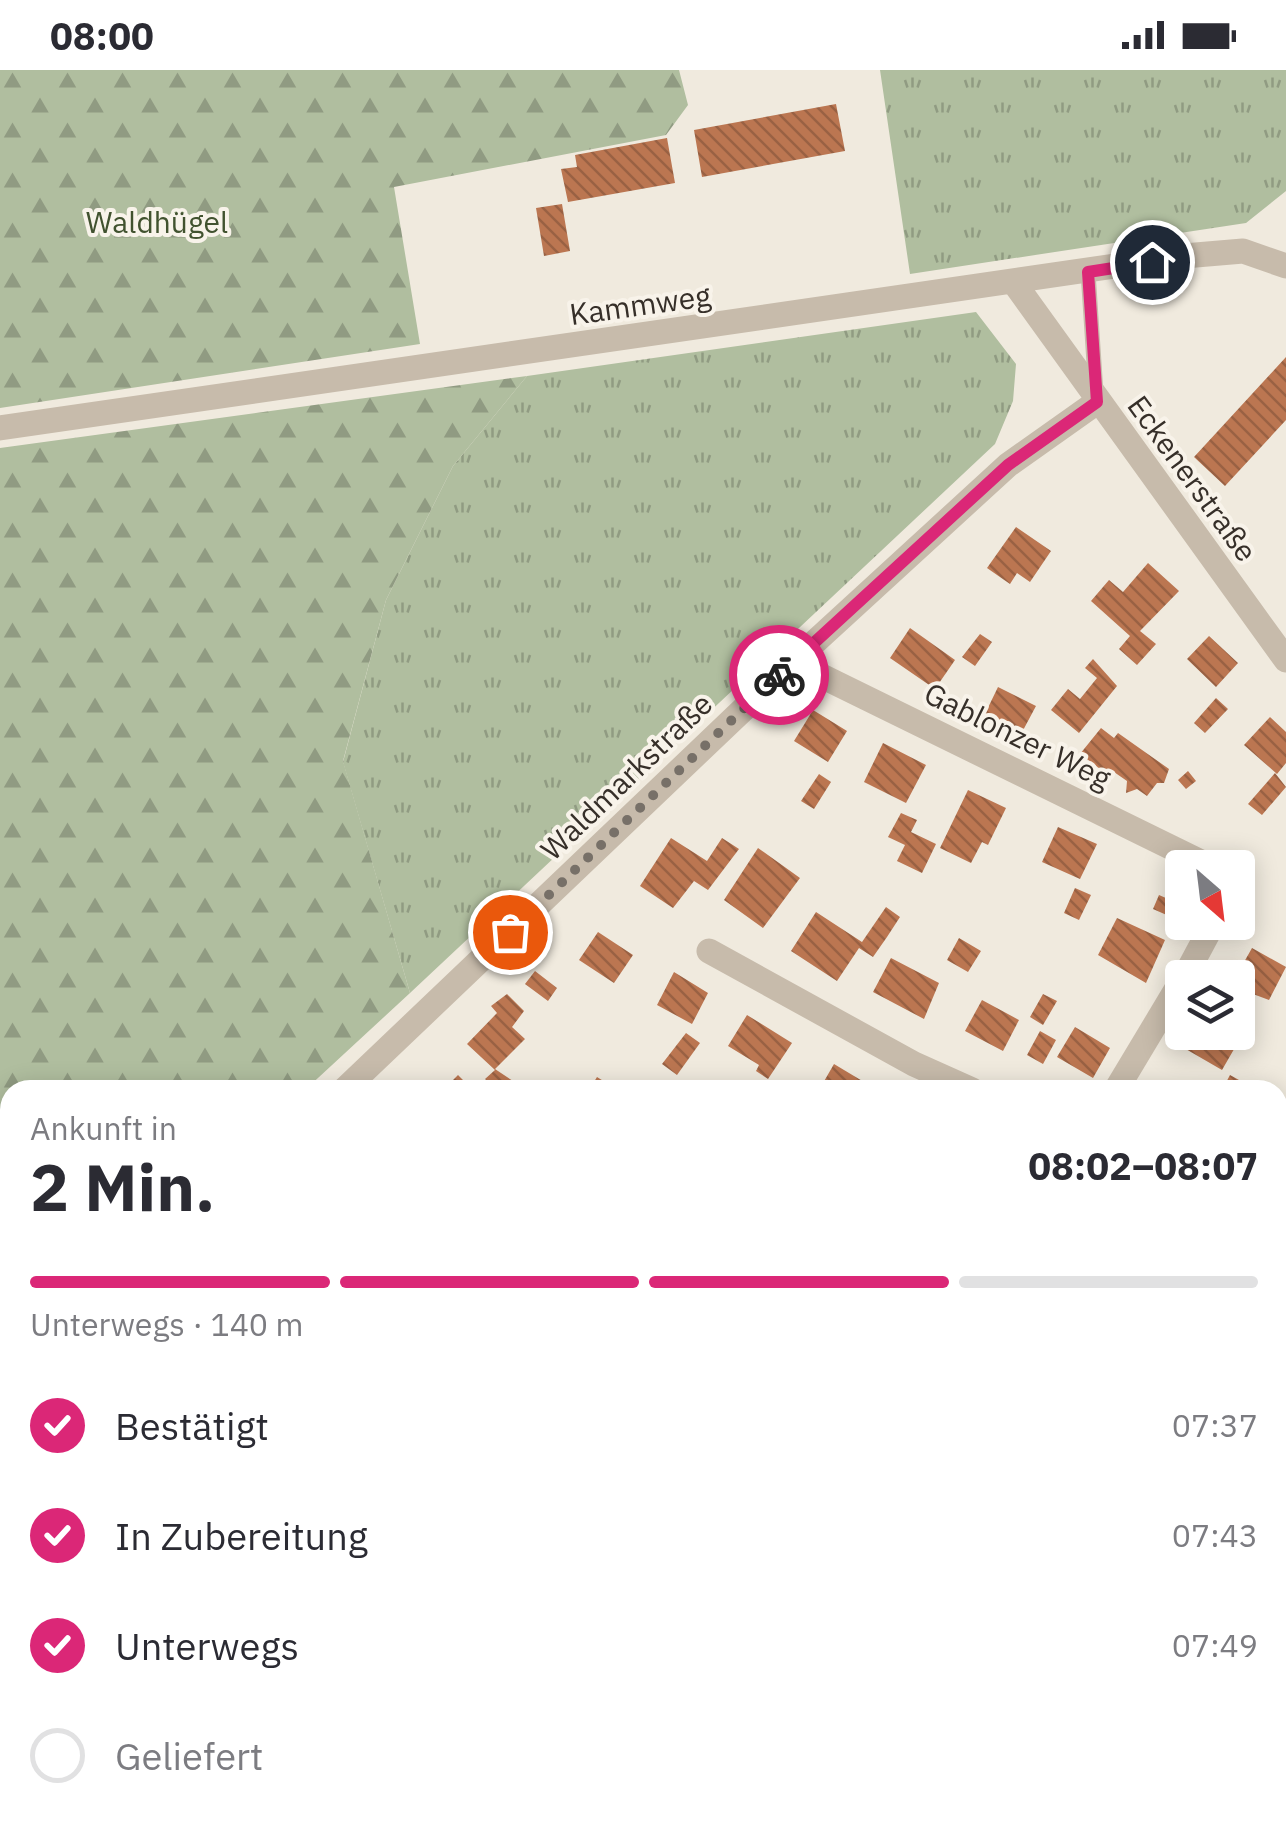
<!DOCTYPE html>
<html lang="de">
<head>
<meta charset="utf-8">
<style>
	body { margin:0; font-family:"IBM Plex Sans",sans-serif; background:#f2f2f3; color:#2b2b33; height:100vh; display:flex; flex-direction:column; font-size:38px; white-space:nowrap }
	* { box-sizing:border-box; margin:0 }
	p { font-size:32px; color:#7c7c81 }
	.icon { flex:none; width:55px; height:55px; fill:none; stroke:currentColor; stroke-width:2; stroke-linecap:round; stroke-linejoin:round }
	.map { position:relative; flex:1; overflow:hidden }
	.sheet { position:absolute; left:0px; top:1010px; width:1288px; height:752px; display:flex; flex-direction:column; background:#fff; border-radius:30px 30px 0 0; box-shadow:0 5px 25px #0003 }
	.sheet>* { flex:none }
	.needle { width:65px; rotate:152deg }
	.buttons { position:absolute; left:1165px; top:780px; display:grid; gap:20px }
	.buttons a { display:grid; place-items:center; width:90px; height:90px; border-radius:10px; background:#fff; box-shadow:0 5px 25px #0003; font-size:50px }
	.pin { position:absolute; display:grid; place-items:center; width:85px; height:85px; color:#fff; margin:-42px; border:5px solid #fff; border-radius:50%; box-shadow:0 2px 10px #0007 }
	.courier { position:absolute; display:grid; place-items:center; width:100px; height:100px; margin:-50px; border:8px solid #db2777; border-radius:50%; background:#fff; color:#222; box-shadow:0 2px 12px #0007 }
	.headline em { font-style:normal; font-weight:700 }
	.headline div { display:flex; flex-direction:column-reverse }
	.headline { display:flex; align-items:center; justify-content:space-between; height:170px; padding:0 30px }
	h1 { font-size:65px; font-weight:700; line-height:75px }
	.bar { display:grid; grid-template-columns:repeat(4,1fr); gap:15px 10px; align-content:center; height:120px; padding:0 30px }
	.bar i { height:12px; border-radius:8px; background:#e1e1e2 }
	.bar .active { background:#db2777 }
	.bar p { grid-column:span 4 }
	ol { padding:0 30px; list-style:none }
	li { display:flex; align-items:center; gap:30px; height:110px }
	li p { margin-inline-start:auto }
	li .icon { padding:10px; border-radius:50%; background:#db2777; color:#fff; stroke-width:4 }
	li:last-child { color:#7c7c81 }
	li i { width:55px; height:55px; border:5px solid #e1e1e2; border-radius:50% }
	.status { display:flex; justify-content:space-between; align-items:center; height:70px; padding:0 50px; background:#fff; direction:ltr }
	.status svg { height:28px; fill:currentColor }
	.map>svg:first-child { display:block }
	.grass { fill:url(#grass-tufts) }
	.forest { fill:url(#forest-firs) }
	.garden { fill:url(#garden-dots) }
	.building { fill:url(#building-back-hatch) }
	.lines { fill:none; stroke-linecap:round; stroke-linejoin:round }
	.lane { stroke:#c7bbab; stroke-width:15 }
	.street { stroke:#c7bbab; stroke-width:25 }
	.done { stroke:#777068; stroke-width:10; stroke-dasharray:0 18 }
	.route { stroke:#db2777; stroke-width:12 }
	.labels { text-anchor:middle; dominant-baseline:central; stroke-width:8; stroke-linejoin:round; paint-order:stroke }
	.park-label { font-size:30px; fill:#41522f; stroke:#f8f3ea }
	.street-label { font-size:30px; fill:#362f29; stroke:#f8f3ea }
</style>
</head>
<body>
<div class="status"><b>08:00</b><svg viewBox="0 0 49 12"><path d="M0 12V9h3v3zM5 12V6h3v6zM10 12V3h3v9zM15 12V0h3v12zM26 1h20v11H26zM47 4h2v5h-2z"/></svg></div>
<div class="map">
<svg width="1286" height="1762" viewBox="0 0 1286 1762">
	<defs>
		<pattern id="grass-tufts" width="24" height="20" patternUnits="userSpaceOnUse" patternTransform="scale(2.5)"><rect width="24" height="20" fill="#b0be9f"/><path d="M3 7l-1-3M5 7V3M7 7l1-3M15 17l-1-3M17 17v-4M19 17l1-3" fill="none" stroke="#909b82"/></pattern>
		<pattern id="forest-firs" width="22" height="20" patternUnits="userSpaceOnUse" patternTransform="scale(2.5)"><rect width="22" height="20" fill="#b0be9f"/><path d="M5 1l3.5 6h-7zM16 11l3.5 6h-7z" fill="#909b82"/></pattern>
		<pattern id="garden-dots" width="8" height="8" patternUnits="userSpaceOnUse" patternTransform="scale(2.5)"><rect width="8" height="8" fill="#b0be9f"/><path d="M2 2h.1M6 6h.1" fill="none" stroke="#909b82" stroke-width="1.8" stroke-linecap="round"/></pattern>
		<pattern id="building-back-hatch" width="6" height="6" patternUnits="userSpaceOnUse" patternTransform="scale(2.5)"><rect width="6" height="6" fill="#bb7651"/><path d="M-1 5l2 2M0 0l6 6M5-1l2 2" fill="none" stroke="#996143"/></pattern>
	</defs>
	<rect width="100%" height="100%" fill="#f0eade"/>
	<path class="grass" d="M880 0H1286V121L1246 153 910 204Z
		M976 242 1016 294 1013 331 995 374 410 923 343 692 386 530 453 396 527 306Z"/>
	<path class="forest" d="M0 0H679L688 35 666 65 394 117 420 274 0 338Z
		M527 306 453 396 386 530 343 691 410 923 305 1020H10V1292L0 1300V378Z"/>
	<path class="garden" d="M0 1691 10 1707V1752L37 1753 42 1762H0Z"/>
	<path class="building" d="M836 34 845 81 702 107 694 60Z
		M667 68 675 113 568 132 561 99 577 97 575 85Z
		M562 134 570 181 544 186 536 138Z
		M1286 287V350L1225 416 1194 387Z
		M1016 457 1051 481 1030 512 1017 503 1010 514 987 498Z
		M1148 493 1179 521 1140 561 1156 574 1137 595 1119 579 1130 566 1091 531 1109 510 1123 522Z
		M910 558 955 590 935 619 890 588Z
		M980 564 992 572 975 596 962 587Z
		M1209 566 1238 593 1216 617 1187 589Z
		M1093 589 1117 616 1079 663 1051 640 1068 619 1080 629 1097 608 1085 598Z
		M998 617 1036 636 1020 666 983 648Z
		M1216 628 1228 639 1205 663 1194 653Z
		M813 640 847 661 828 692 794 671Z
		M1270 647 1286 662V693L1277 704 1244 675Z
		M1101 658 1114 668 1118 663 1169 699 1164 713H1157L1147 726 1137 719 1126 723 1127 711 1114 702 1111 707 1080 684Z
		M883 673 926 695 906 733 864 712Z
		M1188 701 1196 711 1186 719 1178 710Z
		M1275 703 1286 717 1262 745 1248 734Z
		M819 704 831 712 814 739 801 731Z
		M968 720 1006 738 988 775 982 772 971 793 940 778Z
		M901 743 917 750 911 762 936 774 922 803 897 791 905 775 888 767Z
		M1058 757 1097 774 1080 809 1042 792Z
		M671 768 707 791 722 768 739 779 708 820 694 811 673 838 640 816Z
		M758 778 800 808 763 858 724 830Z
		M1075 818 1091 825 1079 850 1064 843Z
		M1159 825 1182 835 1178 850 1153 839Z
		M886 837 900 847 887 867 873 887 859 878 837 911 791 881 816 842 862 872Z
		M1117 848 1165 870 1146 913 1098 885Z
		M598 862 633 885 614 913 579 890Z
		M959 868 981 881 968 902 947 890Z
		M1252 878 1286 897 1269 930 1245 921 1235 908Z
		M891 888 939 913 924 949 873 922Z
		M535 901 557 918 548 931 525 914Z
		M674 902 708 923 692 954 657 935Z
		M507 924 524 941 512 957 525 969 495 999 522 1017 519 1020H498L485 1009 495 1000 467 974 497 943 491 936Z
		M1043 924 1057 931 1043 955 1030 947Z
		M982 930 1019 950 1003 981 965 961Z
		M747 945 792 973 768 1009 756 1001 759 995 728 976Z
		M1075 957 1110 978 1093 1008 1057 987Z
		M1040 961 1056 970 1043 994 1027 985Z
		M1192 962H1234L1241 967 1222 1000 1184 978Z
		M686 963 700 973 677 1005 662 994Z
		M834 994 869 1015 866 1020H819Z
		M458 1005 473 1020H443Z
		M1230 1005 1257 1020H1222Z
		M597 1007 613 1017 625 1020H589Z
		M1286 1241V1264L1278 1266V1242Z
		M1278 1383 1285 1417 1278 1418Z
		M10 1500V1525L5 1528 10 1536V1559L0 1565V1507Z
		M285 1752H373L360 1762H282L278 1757Z
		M461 1752H495L498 1756 489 1762H463Z
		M585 1752H603L610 1762H572Z
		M1067 1752H1090L1078 1762H1054Z
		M1201 1752H1244L1251 1762H1208Z"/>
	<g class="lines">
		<path class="lane" d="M1088 202 1096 323"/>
		<path class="street" d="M1015 214 1286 590
			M0 358 1184 186 1243 181 1286 196
			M793 592 1213 798
			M709 881 914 994 972 1020
			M1184 908 1214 852
			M344 1020 793 592 1008 395 1097 332
			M1116 1020 1182 910
			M0 1332 10 1323
			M0 1402 10 1418
			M1278 1491 1286 1475
			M228 1752 234 1762
			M771 1752 777 1762
			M722 1762 730 1752
			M1138 1762 1143 1752"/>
	</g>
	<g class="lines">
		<path class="done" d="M510 862 779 605"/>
		<path class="route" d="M779 605 1008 395 1097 332 1088 202 1152 192"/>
	</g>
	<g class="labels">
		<g class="park-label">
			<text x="157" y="151">Waldhügel</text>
		</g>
		<g class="street-label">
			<text transform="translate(640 234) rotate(-8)">Kammweg</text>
			<text transform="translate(1193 408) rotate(54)">Eckenerstraße</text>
			<text transform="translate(1018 665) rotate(26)">Gablonzer Weg</text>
			<text transform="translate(626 706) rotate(-44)">Waldmarkstraße</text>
		</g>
	</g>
</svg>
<div class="buttons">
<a><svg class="needle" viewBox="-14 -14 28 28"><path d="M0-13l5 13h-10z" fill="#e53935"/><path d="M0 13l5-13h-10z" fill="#7c7c81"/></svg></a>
<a><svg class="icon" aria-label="layers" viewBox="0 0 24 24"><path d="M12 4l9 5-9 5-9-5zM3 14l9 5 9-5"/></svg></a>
</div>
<div class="pin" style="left:510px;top:862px;background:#ea580c"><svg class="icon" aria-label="bag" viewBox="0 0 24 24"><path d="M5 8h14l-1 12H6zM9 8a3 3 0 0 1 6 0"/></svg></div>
<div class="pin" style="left:1152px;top:192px;background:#1f2937"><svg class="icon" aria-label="home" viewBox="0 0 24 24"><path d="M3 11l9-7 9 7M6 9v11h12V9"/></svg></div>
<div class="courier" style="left:779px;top:605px"><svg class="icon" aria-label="bike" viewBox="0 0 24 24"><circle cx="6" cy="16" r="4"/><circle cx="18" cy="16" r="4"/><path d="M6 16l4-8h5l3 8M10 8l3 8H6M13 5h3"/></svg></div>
<section class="sheet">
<div class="headline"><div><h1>2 Min.</h1><p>Ankunft in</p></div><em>08:02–08:07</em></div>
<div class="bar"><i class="active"></i><i class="active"></i><i class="active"></i><i></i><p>Unterwegs · 140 m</p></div>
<ol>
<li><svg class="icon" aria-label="check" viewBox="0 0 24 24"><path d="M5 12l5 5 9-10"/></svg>Bestätigt<p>07:37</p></li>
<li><svg class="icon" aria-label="check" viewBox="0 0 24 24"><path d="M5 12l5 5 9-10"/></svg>In Zubereitung<p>07:43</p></li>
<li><svg class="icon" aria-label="check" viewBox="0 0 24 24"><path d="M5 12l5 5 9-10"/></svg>Unterwegs<p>07:49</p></li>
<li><i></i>Geliefert</li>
</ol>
</section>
</div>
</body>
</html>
